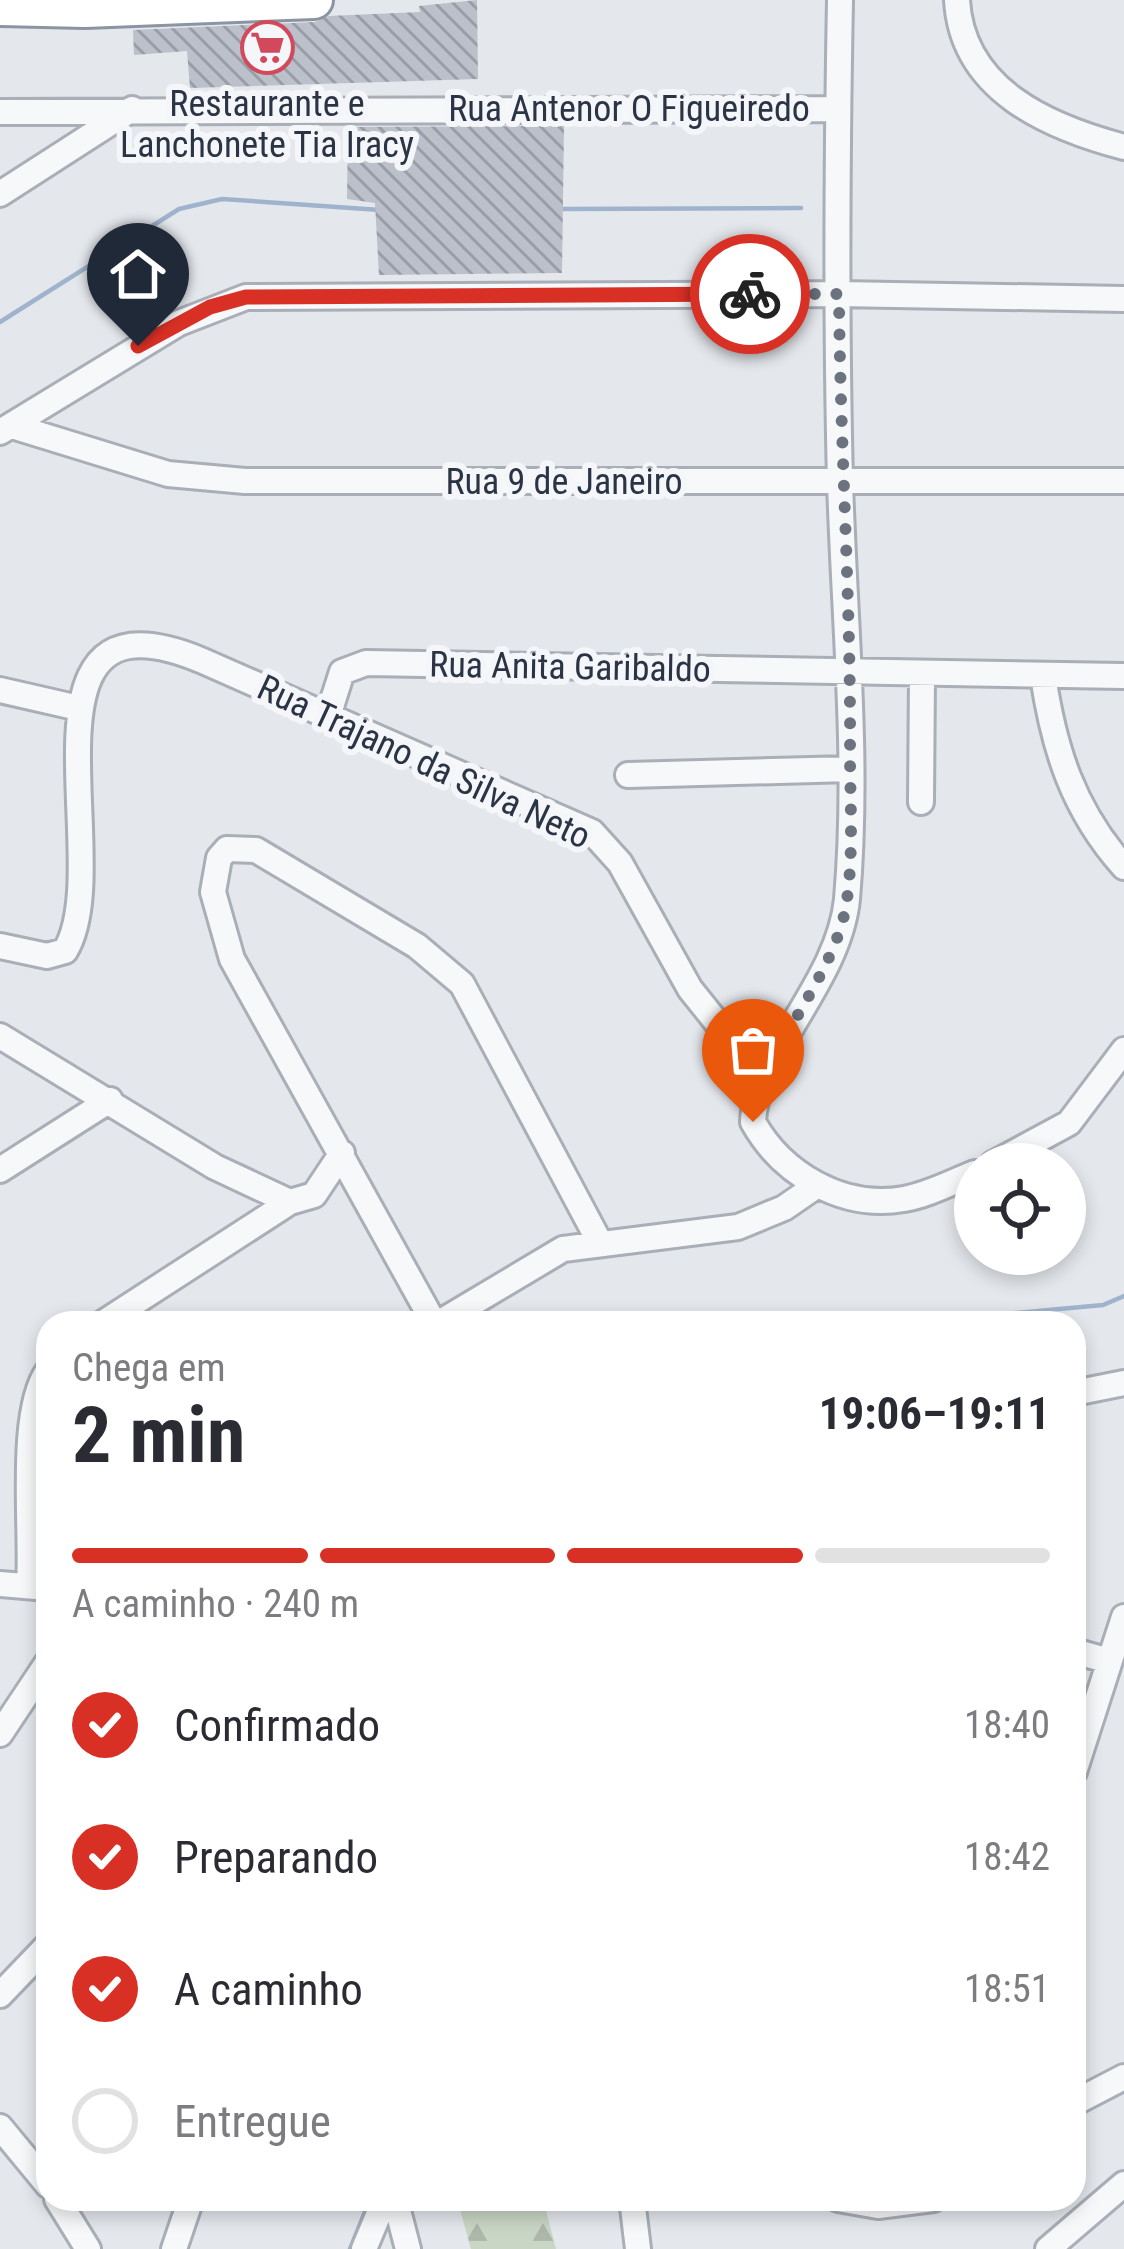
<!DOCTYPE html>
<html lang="pt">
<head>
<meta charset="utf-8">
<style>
	body { margin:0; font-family:"Roboto Condensed",sans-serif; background:#f7f7f7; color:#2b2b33; height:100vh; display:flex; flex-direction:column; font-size:45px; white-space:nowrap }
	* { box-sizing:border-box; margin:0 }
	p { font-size:39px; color:#7c7c81 }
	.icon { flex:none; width:66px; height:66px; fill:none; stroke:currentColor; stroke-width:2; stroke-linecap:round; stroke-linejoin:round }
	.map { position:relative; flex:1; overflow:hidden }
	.sheet { position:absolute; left:36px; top:1311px; width:1050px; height:900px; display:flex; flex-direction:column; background:#fff; border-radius:36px; box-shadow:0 6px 18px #0003 }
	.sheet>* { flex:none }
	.controls { position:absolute; left:954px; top:1143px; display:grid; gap:24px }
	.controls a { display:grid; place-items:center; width:132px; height:132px; border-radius:50%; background:#fff; box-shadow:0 6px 18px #0003; font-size:60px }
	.pin { position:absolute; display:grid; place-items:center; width:102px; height:102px; color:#fff; margin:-123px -51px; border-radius:50% 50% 50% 0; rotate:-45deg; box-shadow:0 0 12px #0007 }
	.pin .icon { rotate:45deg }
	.courier { position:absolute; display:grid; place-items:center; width:120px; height:120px; margin:-60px; border:9px solid #d93025; border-radius:50%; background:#fff; color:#222; box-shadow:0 3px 15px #0007 }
	.headline em { font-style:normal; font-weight:700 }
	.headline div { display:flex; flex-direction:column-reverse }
	.headline { display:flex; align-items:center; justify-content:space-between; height:204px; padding:0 36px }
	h1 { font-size:78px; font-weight:700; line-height:90px }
	.bar { display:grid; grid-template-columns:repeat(4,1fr); gap:18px 12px; align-content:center; height:144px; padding:0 36px }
	.bar i { height:15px; border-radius:9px; background:#e1e1e2 }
	.bar .on { background:#d93025 }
	.bar p { grid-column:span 4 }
	ol { padding:0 36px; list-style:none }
	li { display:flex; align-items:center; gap:36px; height:132px }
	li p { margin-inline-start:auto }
	li .icon { padding:12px; border-radius:50%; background:#d93025; color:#fff; stroke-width:4 }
	li:last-child { color:#7c7c81 }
	li i { width:66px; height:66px; border:6px solid #e1e1e2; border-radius:50% }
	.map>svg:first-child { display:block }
	.forest { fill:url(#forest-firs) }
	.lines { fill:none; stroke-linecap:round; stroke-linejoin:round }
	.stream { stroke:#9fb4cc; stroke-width:4.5 }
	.building { fill:url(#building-back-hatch) }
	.minor-casing { stroke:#a9aeb7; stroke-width:30 }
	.highway-casing { stroke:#8b94a3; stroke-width:42 }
	.minor { stroke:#f7f8fa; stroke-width:24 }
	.highway { stroke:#fff; stroke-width:36 }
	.done { stroke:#6c737f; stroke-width:12; stroke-dasharray:0 21.6 }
	.route { stroke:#d93025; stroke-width:15 }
	.labels { text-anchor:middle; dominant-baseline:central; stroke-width:12; stroke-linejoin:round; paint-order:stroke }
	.poi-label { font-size:36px; fill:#2b3445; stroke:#f4f6f9 }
	.street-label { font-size:36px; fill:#2b3445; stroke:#f4f6f9 }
</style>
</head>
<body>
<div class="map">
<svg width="1124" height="2249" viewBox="0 0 1124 2249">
	<defs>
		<pattern id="forest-firs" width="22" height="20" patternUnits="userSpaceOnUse" patternTransform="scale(3)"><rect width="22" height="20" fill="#c9d6c5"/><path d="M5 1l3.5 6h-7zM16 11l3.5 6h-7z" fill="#adb8ab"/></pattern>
		<pattern id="building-back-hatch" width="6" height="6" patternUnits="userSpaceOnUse" patternTransform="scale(3)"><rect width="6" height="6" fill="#bbc0ca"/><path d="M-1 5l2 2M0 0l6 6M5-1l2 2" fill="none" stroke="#989da6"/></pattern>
	</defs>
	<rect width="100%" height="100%" fill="#e4e7ec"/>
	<path class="forest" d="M457 2199H543L556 2249H471Z"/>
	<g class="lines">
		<path class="stream" d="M559 209 801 208
			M0 322 179 209 222 199 380 210
			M905 1323 1103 1305 1124 1296
			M350 2249 370 2199"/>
	</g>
	<path class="building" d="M477 0 478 79 190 88 187 51 134 55 133 30 315 22 329 16 420 12 419 6Z
		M564 126 562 273 379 275 375 203 347 199 348 127Z"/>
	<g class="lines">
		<defs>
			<path id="minor" d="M840 0C837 160 836 321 840 481 844 620 859 760 847 899 839 982 755 1055 753 1122 782 1174 843 1210 904 1199 928 1195 952 1182 975 1173
				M957 0C962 90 1048 127 1124 147
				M0 112 838 109
				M0 194 132 109
				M12 426 168 474 245 481H1124
				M0 432 179 323 246 297 839 294 1124 299
				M1043 676C1054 749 1073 810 1124 867
				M0 690 70 706
				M327 719 342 672 366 663 1124 676
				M628 775 850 769
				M921 802 922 675
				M0 946 47 956 65 951C119 865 0 575 203 661L592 832 620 863 690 989 763 1080
				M0 1036 215 1167 290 1202 314 1195 342 1153
				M993 1164 1069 1123 1124 1050
				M0 1170 110 1100
				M103 1323 290 1202
				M434 1323 232 959 213 892 219 858 227 849 256 850 417 946 462 984 599 1241
				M439 1323 563 1249 738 1227 784 1208 816 1186
				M1074 1393 1124 1383
				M0 1584 48 1588
				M29 1586C33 1531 18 1413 48 1371
				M1074 1651 1109 1661
				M0 1734 48 1662
				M1074 1772 1124 1617
				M0 1995 48 1945
				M1074 2103 1124 2077
				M0 2127 48 2185
				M57 2199 88 2249
				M395 2199 408 2249
				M632 2199 638 2249
				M838 2199 878 2206 933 2199
				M174 2249 191 2199
				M364 2249 385 2199
				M1048 2249 1124 2184"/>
			<path id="highway" d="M0 7 85 9 314 0"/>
		</defs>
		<use href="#minor" class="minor-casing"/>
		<use href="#highway" class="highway-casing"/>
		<use href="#minor" class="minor"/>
		<use href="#highway" class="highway"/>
	</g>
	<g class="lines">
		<path class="done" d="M750 294H839C840 446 851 599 850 751 850 801 854 857 846 906 833 982 754 1062 753 1122"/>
		<path class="route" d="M138 346 210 307 246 297 750 294"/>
	</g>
	<defs>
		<symbol id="supermarket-ring" viewBox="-11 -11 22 22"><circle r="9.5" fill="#f4f6f9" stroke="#d1495b" stroke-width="1.5"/><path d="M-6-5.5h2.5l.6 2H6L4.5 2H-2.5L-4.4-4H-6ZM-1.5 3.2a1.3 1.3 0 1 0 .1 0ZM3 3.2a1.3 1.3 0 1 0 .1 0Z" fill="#d1495b"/></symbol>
	</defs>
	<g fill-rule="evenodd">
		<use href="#supermarket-ring" x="238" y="18" width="59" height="59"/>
	</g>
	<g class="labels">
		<g class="poi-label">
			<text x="267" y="104">Restaurante e<tspan x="267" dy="41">Lanchonete Tia Iracy</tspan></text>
		</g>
		<g class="street-label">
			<text x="629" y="109">Rua Antenor O Figueiredo</text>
			<text x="564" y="482">Rua 9 de Janeiro</text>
			<text transform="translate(570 667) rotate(1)">Rua Anita Garibaldo</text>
			<text transform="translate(424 762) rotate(25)">Rua Trajano da Silva Neto</text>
		</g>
	</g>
</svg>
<div class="controls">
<a><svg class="icon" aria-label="locate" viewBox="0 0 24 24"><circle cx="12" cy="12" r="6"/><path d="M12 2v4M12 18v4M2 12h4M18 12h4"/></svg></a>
</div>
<div class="pin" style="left:753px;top:1122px;background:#ea580c"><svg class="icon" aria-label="bag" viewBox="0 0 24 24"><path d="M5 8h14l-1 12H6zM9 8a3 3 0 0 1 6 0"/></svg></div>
<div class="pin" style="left:138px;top:346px;background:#1f2937"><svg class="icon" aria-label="home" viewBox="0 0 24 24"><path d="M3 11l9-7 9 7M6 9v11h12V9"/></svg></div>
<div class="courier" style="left:750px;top:294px"><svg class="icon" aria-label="bike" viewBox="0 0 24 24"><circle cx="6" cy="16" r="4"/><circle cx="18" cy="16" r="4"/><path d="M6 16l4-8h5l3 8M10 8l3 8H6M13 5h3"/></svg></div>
<section class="sheet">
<div class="headline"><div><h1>2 min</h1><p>Chega em</p></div><em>19:06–19:11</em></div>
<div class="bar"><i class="on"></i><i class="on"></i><i class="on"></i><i></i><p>A caminho · 240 m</p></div>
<ol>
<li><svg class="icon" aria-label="check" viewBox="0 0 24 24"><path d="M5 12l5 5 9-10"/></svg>Confirmado<p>18:40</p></li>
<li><svg class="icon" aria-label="check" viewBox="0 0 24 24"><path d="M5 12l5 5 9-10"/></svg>Preparando<p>18:42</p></li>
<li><svg class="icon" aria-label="check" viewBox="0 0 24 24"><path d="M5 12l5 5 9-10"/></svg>A caminho<p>18:51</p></li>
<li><i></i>Entregue</li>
</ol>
</section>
</div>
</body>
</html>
